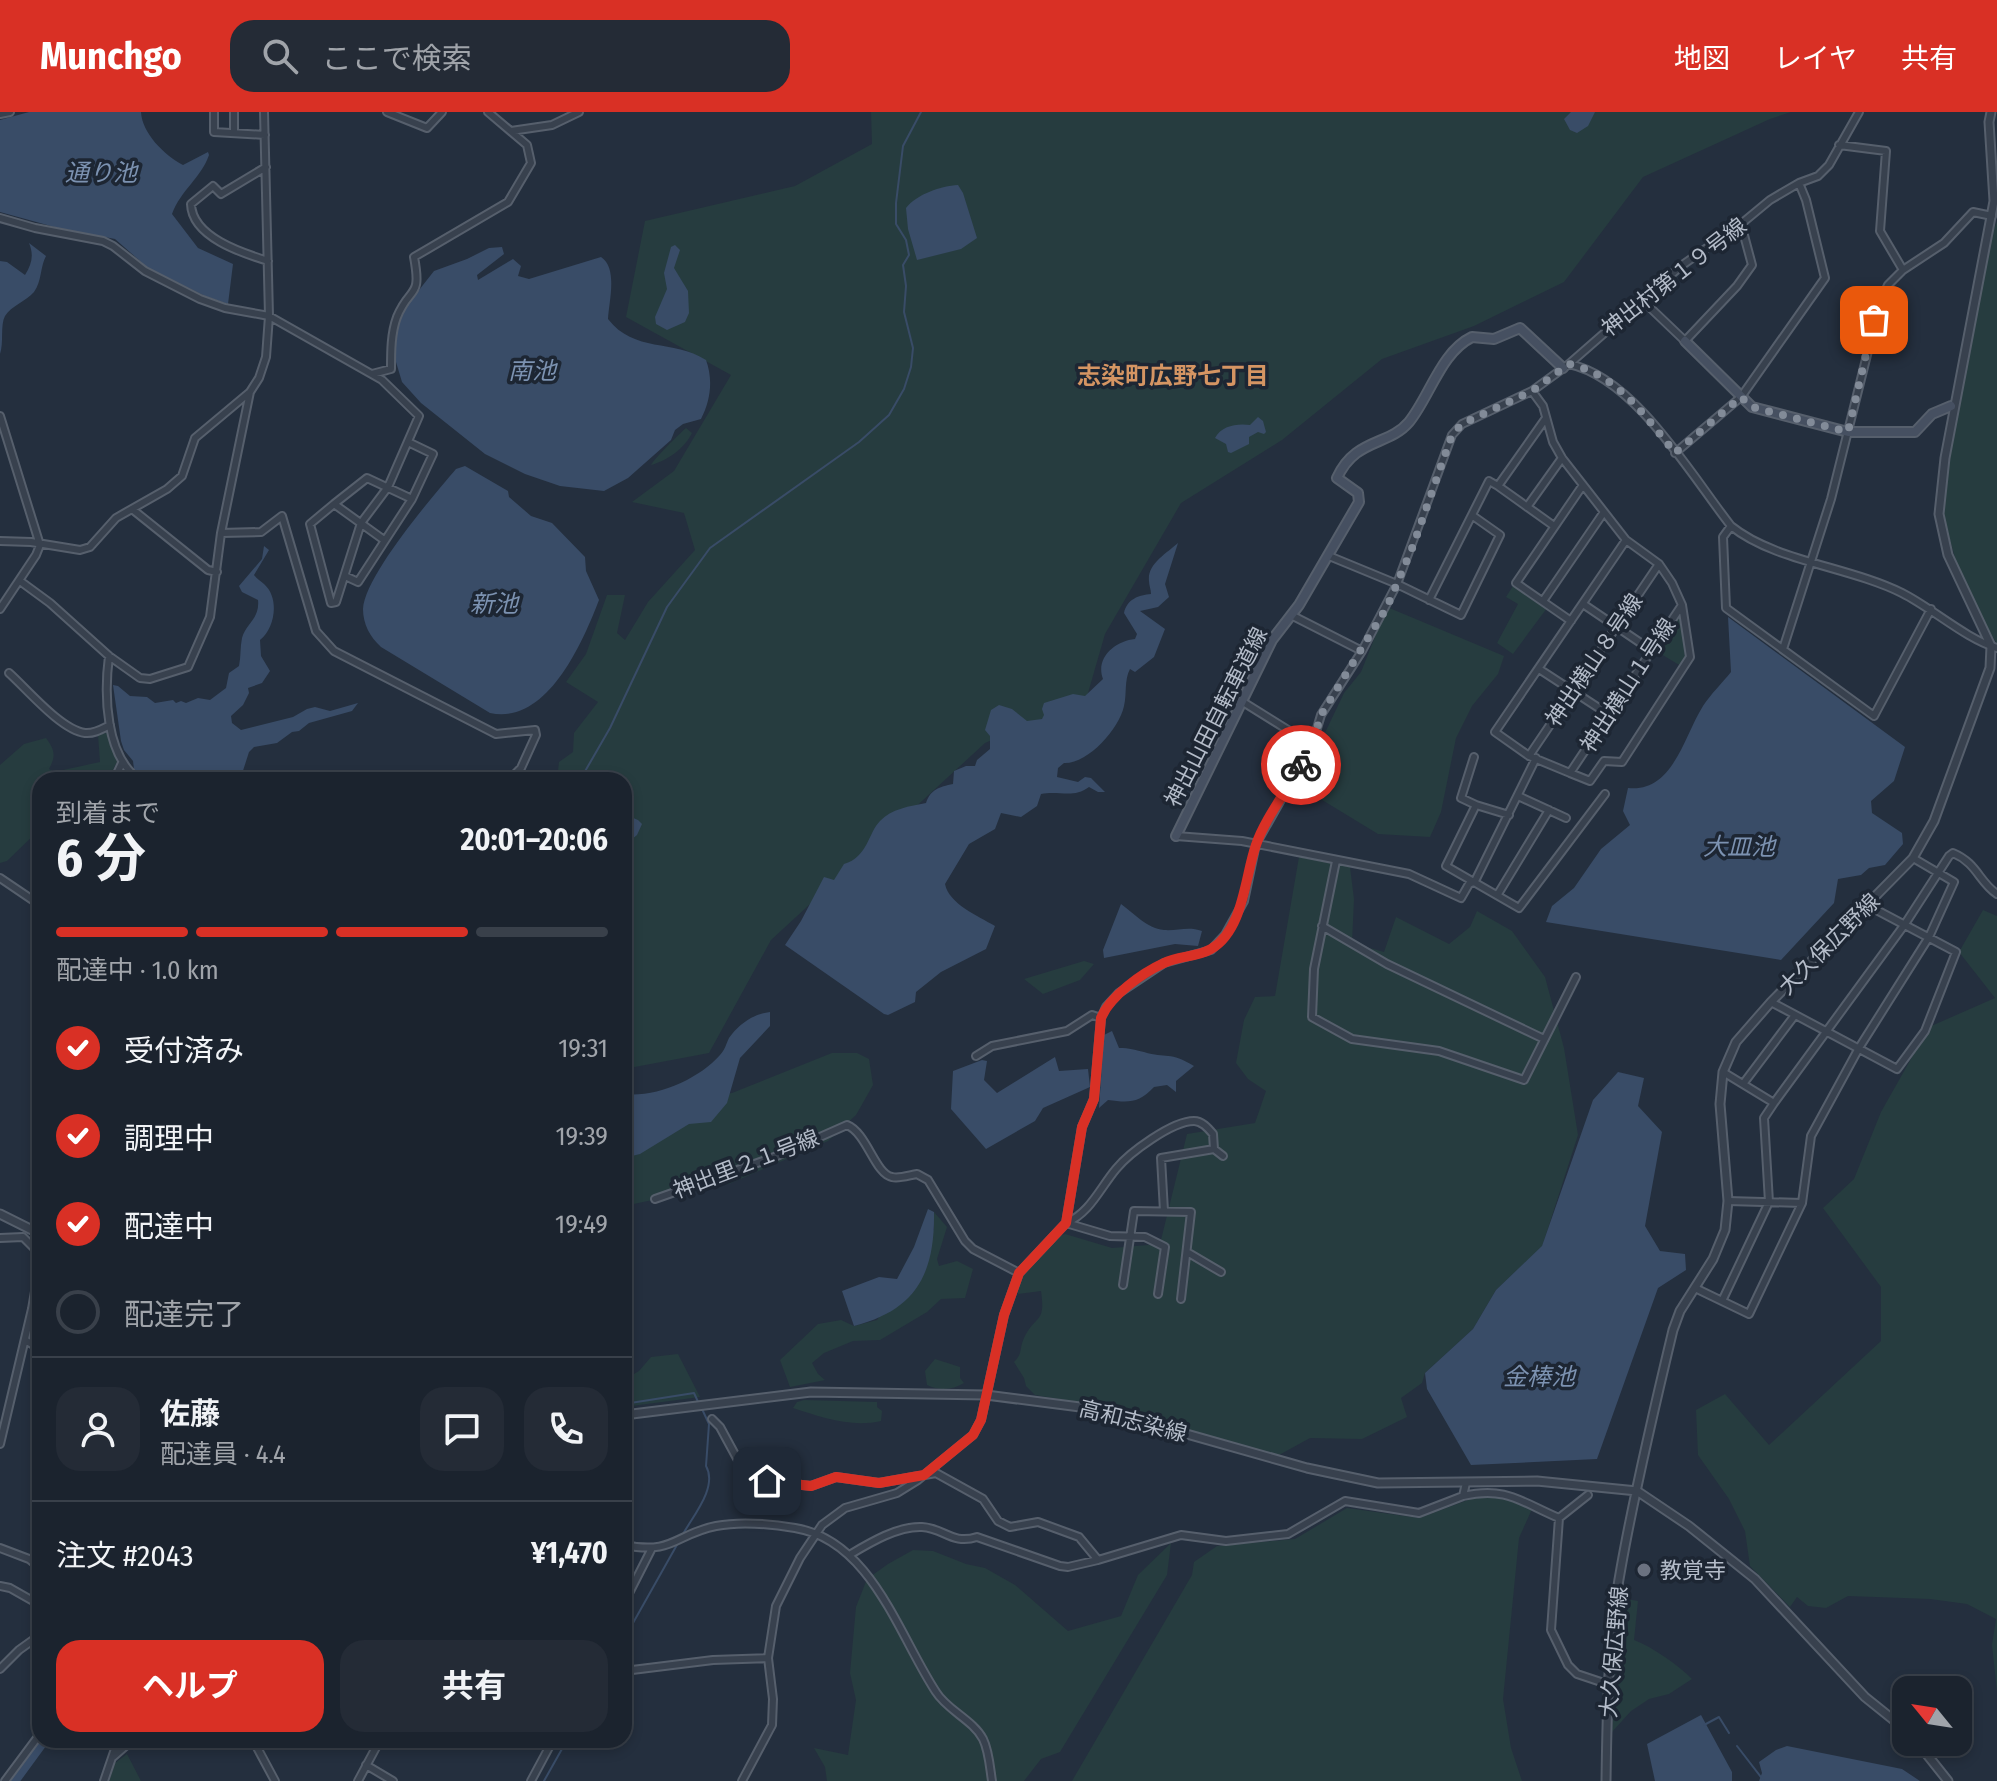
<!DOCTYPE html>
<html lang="ja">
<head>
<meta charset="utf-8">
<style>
	body { margin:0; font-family:"Fira Sans Condensed","Noto Sans JP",sans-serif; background:#242b36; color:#f1f3f6; height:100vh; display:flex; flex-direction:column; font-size:30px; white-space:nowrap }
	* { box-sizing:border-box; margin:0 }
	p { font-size:26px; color:#a0a4aa }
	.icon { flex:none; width:44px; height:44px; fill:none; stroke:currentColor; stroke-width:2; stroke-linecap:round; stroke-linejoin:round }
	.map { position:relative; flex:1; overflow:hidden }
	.drawer { position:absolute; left:32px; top:660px; width:600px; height:976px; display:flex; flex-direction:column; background:#1b232e; border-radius:24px; box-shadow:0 4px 12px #0003,0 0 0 2px #39404a }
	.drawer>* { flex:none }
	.needle { width:52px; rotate:300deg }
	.fabs { position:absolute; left:1892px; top:1564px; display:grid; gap:16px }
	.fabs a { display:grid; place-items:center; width:80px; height:80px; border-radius:16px; background:#1b232e; box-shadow:0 4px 12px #0003,0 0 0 2px #39404a; font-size:40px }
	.pin { position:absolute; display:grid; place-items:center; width:68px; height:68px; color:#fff; margin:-34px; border-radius:16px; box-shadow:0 4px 12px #0006 }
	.courier { position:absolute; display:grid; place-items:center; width:80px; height:80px; margin:-40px; border:6px solid #d93025; border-radius:50%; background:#fff; color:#222; box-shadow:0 2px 10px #0007 }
	.overview em { font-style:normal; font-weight:700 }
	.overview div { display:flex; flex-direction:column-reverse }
	.overview { display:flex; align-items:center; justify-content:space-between; height:136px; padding:0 24px }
	h1 { font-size:52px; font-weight:700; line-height:60px }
	.bar { display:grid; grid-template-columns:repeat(4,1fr); gap:12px 8px; align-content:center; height:96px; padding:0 24px }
	.bar i { height:10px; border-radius:6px; background:#39404a }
	.bar .active { background:#d93025 }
	.bar p { grid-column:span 4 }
	.line { display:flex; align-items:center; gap:20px; padding:0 24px; border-top:2px solid #39404a }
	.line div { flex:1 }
	.round { display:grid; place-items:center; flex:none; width:84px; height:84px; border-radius:24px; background:#242b36 }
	ol { padding:0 24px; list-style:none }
	li { display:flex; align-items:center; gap:24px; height:88px }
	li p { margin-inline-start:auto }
	li .icon { padding:8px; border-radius:50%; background:#d93025; color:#fff; stroke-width:4 }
	li:last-child { color:#a0a4aa }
	li i { width:44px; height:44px; border:4px solid #39404a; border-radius:50% }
	.primary-button { display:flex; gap:16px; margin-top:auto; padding:16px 24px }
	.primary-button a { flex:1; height:92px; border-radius:24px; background:#d93025; color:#fff; font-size:32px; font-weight:700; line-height:92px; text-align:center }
	.primary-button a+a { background:#242b36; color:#f1f3f6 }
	header { display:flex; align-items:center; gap:48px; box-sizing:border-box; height:112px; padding:0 40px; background:#d93025; color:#fff }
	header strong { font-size:38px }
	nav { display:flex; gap:44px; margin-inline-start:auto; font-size:28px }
	.search { width:560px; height:72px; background:#242b36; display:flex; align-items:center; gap:20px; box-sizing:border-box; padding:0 28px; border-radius:24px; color:#a0a4aa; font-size:30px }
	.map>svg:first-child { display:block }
	.green { fill:#263c3f }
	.water { fill:#394c67 }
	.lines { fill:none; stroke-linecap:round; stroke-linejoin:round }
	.stream { stroke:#394c67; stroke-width:2 }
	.river { stroke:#394c67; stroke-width:12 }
	.minor-casing { stroke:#565f6c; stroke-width:10 }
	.tertiary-casing { stroke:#565f6c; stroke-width:11 }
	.secondary-casing { stroke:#565f6c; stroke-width:12 }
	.minor { stroke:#38414e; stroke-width:6 }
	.tertiary { stroke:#38414e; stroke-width:7 }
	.secondary { stroke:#465061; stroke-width:8 }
	.done { stroke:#828b98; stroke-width:8; stroke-dasharray:0 14.4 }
	.route { stroke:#d93025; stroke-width:10 }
	.worship-dot { fill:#6b7280; stroke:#1d2633; stroke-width:3 }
	.labels { text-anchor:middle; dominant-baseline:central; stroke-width:7; stroke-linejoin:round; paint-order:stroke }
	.street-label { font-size:22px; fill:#b4bcc9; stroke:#1d2633 }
	.poi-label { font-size:22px; fill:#b4bcc9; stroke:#1d2633; text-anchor:start }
	.water-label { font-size:24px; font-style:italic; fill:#7c92b1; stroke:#1d2633 }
	.neighbourhood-label { font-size:24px; font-weight:bold; fill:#d59563; stroke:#1d2633 }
</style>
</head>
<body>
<header>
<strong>Munchgo</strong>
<div class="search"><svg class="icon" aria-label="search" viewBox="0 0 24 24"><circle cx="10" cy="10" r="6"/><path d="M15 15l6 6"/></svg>ここで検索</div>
<nav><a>地図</a><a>レイヤ</a><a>共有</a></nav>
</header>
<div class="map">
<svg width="1997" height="1669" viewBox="0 0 1997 1669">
	<rect width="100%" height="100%" fill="#242f3e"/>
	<path class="green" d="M871 0H1791L1770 7 1643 65 1564 170 1474 214 1382 247 1282 328 1181 391 1105 522 1086 588 985 631 771 828 709 941 624 957V668H557L559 650 573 640 574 621 598 590 566 570 586 542 607 483H625L617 521 625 528 648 490 695 438 684 401 632 390 674 359 731 263 626 205 645 109 795 74 872 32Z
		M1997 110V532L1965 481 1943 403 1948 348 1991 123Z
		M686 316 692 321C685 336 667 349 651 353 654 347 679 322 686 316Z
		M1513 474 1547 496 1513 542 1497 531 1518 492 1506 485Z
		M1387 495 1504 544 1498 562 1472 594 1456 626 1441 700 1430 725 1378 722 1309 680 1311 650 1344 581 1361 560Z
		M1678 503 1683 506 1685 546 1681 554 1656 539Z
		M110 620 119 646 108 667 40 668V717L7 749 0 751V653L24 632 46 626C55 638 56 644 49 657L54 660 100 650 98 623Z
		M1299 745 1350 755 1354 787 1352 831 1384 840 1396 805 1449 832 1470 815 1477 799 1512 819 1545 865 1564 936 1578 1023 1542 1135 1496 1178 1473 1217 1425 1261 1422 1271 1401 1286 1407 1305 1362 1327 1310 1326 1279 1343 1088 1292 1035 1283 1026 1274 1024 1266 1014 1250C1023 1241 1019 1237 1024 1226 1035 1202 1046 1213 1041 1179L1018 1182C1015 1159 1043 1141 1057 1125L1065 1122 1112 1136 1160 1132 1187 1022 1255 1011 1266 979 1248 967 1236 951 1244 908 1255 885 1275 884Z
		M1983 798 1997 804V1580L1992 1533 1996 1507 1967 1492 1930 1487 1848 1484 1826 1496 1808 1494 1797 1485 1790 1495 1750 1454 1745 1419 1729 1387 1698 1343 1696 1298 1725 1282 1769 1333 1881 1229V1175L1823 1096 1854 1067 1881 1000 1929 915 1995 886 1959 840Z
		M1084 849 1094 852 1080 868 1043 882 1024 867Z
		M832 941H857L869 947 873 973 856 1003 828 1029 729 1072 624 1094V1025L703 985 732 981Z
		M934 1100 947 1115 937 1147 939 1154 957 1149 973 1157 965 1186 941 1187 927 1200 880 1228 853 1229 824 1241 812 1251 818 1262 825 1268 790 1275 780 1248 818 1212 841 1208 854 1214 877 1208 934 1117Z
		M678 1242 700 1285 624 1295V1268L639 1259 651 1245Z
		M935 1247 960 1255V1266L964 1271C953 1278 939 1279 927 1273L925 1259Z
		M804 1288 877 1290V1295L882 1299 881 1309C851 1316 821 1305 793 1296L797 1290Z
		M1479 1384 1500 1385 1532 1397 1519 1426 1503 1587 1511 1636 1522 1669H1072L1192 1463 1194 1450 1217 1434 1295 1427 1347 1396 1419 1406Z
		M1171 1431 1167 1463 1060 1640 1041 1647 1024 1669H827L825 1655 814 1636 848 1643 856 1588 850 1561 856 1495 867 1467 888 1452 913 1438 933 1439 966 1452 985 1456 1015 1473 1068 1519 1121 1504 1138 1463Z
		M1620 1486 1638 1489 1634 1528C1654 1536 1677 1552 1692 1567L1669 1582 1649 1587 1631 1599 1612 1620Z
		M127 1642 141 1669H109L115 1651Z"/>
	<path class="water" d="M29 0H141C142 21 164 43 183 53L208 40 209 43C201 66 181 78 172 102L198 136 233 152 228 192 205 184 148 156 115 127 58 116 0 100V8Z
		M1571 0H1595L1588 14 1577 21 1570 18 1564 7Z
		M958 73 963 81 977 126 961 137 917 148 908 117 906 96C917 82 941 74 958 73Z
		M29 131 46 144C40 155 42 169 34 180 26 189 11 194 5 204 0 213 4 231 0 242V149L7 150 25 163C32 152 34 143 29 131Z
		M675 133 680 138 674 156 688 179 689 201 685 210 667 218 656 212 655 205 667 177 664 161 671 135Z
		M502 135 504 142 477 163 478 168 513 147 521 154 518 164 529 167 601 145C618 156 609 189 608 207 634 241 673 227 706 248 713 267 711 288 701 307L683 312 675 318 671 328 628 366 604 379 560 374 525 362 485 342 421 291 402 270 396 250V223L401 201 434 159 467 147 489 136Z
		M1258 305 1263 309 1266 320 1264 322 1258 320 1249 325V332L1231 341 1228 340 1226 332 1215 326C1221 314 1237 311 1250 313Z
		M465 354 508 379 509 385 531 404 552 411 585 445 586 459 599 488C582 532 547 613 490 601L381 535C370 525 363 512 363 497 365 463 433 384 456 357Z
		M1178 431 1165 472 1169 485 1158 495 1140 499 1165 517 1154 545 1135 560 1130 557C1124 568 1127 582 1124 594 1119 617 1088 652 1064 651L1058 656 1057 665 1078 670 1085 665 1091 666 1105 680H1098L1089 675C1073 687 1059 678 1041 682L1037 694 1021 705 1001 701 995 717 969 732 945 772C949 792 978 804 995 814L986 837 941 860 916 880 915 890 888 903 884 902 785 833 801 809 824 765 834 768 844 752C868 745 868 721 880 709 891 697 910 694 926 691 931 677 939 675 953 672L954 659 966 654H975L977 648 990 637V624L985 618 991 598 999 593 1012 597 1027 609 1042 607 1044 603 1042 597 1044 591 1073 582 1085 584 1103 567C1095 546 1115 529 1135 527L1137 522 1124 501C1127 487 1139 483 1151 482 1151 478 1149 473 1149 469 1147 452 1167 441 1178 431Z
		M264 434 269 438 254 463C257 467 261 469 264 472 280 486 275 516 260 528L261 544 270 559 262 571 248 576 249 581 243 593 231 604 232 611 241 618 293 605 307 597 315 595 330 599 358 591 352 599 309 611 299 619 292 620 277 631 254 635 249 640 240 668H149L134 657 133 649 124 638 121 629 113 573 118 574 130 584 147 585 155 591 173 588 176 591 181 589 186 591 198 586 210 588 226 576 229 561 239 554C241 545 240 535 242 526 246 511 260 507 258 488L242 480 239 474 262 447Z
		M1728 505 1905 635 1894 669 1871 689 1872 701 1902 721 1903 732 1885 753 1869 756 1861 763 1838 767 1834 791 1781 848 1546 810 1552 794 1574 776 1601 737 1630 713 1623 699 1628 676C1673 681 1684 624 1703 594 1711 582 1722 571 1731 560Z
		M624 702 638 708 642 712 637 723 631 728C634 743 634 763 624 775Z
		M1121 792C1135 802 1146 816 1164 818 1178 819 1188 814 1202 819L1198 834 1175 832 1104 846 1103 838Z
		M770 900V914L740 946 727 991 711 1010 689 1012 640 1042 624 1046V982C656 986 699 967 720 943 725 938 726 932 729 926 739 912 753 902 770 900Z
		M1112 919 1119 936C1130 936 1134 938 1144 940 1166 947 1170 939 1194 954L1176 969V980L1167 973 1154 975C1139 991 1129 991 1108 988L1099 996 1104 923Z
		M1055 945 1059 959 1088 957 1090 975 1043 996 1035 1009 986 1037 951 997 953 959 982 948 987 949 984 968 997 981Z
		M1618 960 1644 966 1638 994 1662 1020 1645 1114 1660 1139 1685 1142 1686 1158 1658 1176 1597 1347 1471 1353 1427 1277 1425 1261 1473 1217 1496 1178 1542 1134 1593 988Z
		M928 1097 934 1100C935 1162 916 1198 854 1214L842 1179 879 1165 897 1167 914 1135Z
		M1701 1603 1732 1660V1669H1655L1647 1632Z
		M1787 1634 1902 1657 1920 1669H1759L1762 1661 1759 1650 1776 1638Z"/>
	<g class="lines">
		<path class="stream" d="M580 668 610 616 667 495 710 436 859 330 889 303 904 277 911 255 913 236 904 200 906 174 903 153 909 143 906 128 896 112V91L903 34 921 0
			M624 1292 694 1281 699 1292
			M683 1422C693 1404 718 1375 706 1354L709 1312 702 1297
			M624 1527 678 1431
			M1704 1613 1719 1605 1729 1621
			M1737 1634 1764 1669
			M544 1669 567 1628"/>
		<path class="river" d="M13 1669 43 1628"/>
		<defs>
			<path id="minor" d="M214 0V20L265 23
				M387 0 427 16 442 0
				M0 2 10 0
				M511 19 552 13 579 0
				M234 21V0
				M266 55 221 82 213 74 191 92C192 125 242 141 268 149
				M0 106 35 116 103 129 113 134 145 159 200 187 225 196 269 204 382 268 419 304 388 375 361 411 336 490 331 491 310 412 334 392 384 428
				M1903 158 1944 131 1973 100 1992 104
				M1641 187 1685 229 1737 174 1752 153 1741 112
				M1569 252C1635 266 1691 363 1731 414 1774 449 1850 455 1902 481 1932 496 1966 527 1997 536
				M372 262 391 257C391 240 391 221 397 205 410 173 422 188 414 145L508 90 531 51 527 33 488 0
				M1532 279 1543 294 1553 330 1562 346 1626 428 1659 452 1672 471 1682 493 1570 661 1529 644 1495 620 1626 428
				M0 304 40 433 36 443 0 497
				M1546 306 1498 374 1554 414
				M408 330 433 342 412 387
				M1675 341 1741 285 1825 166 1806 88 1799 71
				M334 392 367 366 412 387 358 470 345 464
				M1527 395 1562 346
				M132 397 208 458 217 460
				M1731 414 1723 425 1726 496 1874 604 1931 497
				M221 421 261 420 282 404 316 519 334 539 496 622 535 618 536 623 521 656 509 668
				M0 429 31 430 80 438 90 435 116 406 167 377 182 364 195 326 250 280 259 266 266 245 269 204 264 0
				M1329 444 1397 472 1461 503 1500 423 1473 404
				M20 469 50 491 109 544 140 566 150 567 188 555 210 505 221 421 250 280
				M1429 488 1489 369 1498 374
				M1543 489 1604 400
				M1583 492 1651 538
				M1291 503 1362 539
				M1571 509 1516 471 1583 373
				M1783 537 1831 387 1880 191 1888 173 1903 158 1880 119 1886 39 1839 33
				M109 544C104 582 105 645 140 668
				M1539 557 1608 602
				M9 561C27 577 61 618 85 621 94 622 102 617 110 613
				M1243 590 1312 633
				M1529 644 1659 452
				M1474 645 1461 686 1476 693
				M1570 661 1590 669 1604 649 1622 650 1690 545 1682 493
				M114 668 122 651
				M1518 684 1566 706
				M1509 703 1476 693 1446 754 1519 796 1605 682
				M1176 724 1242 729 1409 762 1461 786 1469 772 1475 769 1536 646
				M1336 749 1314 857 1312 905 1352 927 1439 939 1524 968 1576 865
				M0 766 40 793
				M1498 782 1549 698
				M1322 814 1387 852 1544 927
				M1771 890 1897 957 1925 919 1956 840 1867 793
				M976 944 992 934 1067 919 1092 903 1101 906
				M1723 960 1774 991
				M1743 972 1795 903
				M655 1087 777 1044 847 1013C867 1021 875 1062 892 1065 899 1067 910 1063 917 1062L928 1068 965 1129 973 1137 1019 1161
				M1728 1089 1802 1091
				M1164 1099 1161 1046 1214 1037 1223 1044
				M1066 1111C1090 1101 1100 1076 1116 1057 1129 1041 1172 1009 1194 1009 1202 1009 1208 1016 1213 1022L1214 1037
				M1066 1111 1110 1124 1145 1125 1165 1135 1158 1182
				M0 1126 23 1125 40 1142
				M1187 1140 1221 1160
				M1123 1173 1134 1099 1191 1100 1181 1187
				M1695 1176 1749 1202 1802 1091 1811 1024 1859 936 1929 825 1954 770 1913 746
				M1722 1189 1769 1090 1764 1006 1774 991 1905 812 1949 744 1953 741C1977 751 1979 770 1997 782
				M25 1228 40 1237
				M712 1307 720 1315 739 1350 767 1369 811 1374 836 1365 879 1371 936 1361 983 1387 998 1409 1010 1415 1038 1410 1079 1425 1098 1448 1181 1423 1226 1429 1288 1422 1345 1389 1419 1401 1463 1384 1466 1371
				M0 1332 32 1197 40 1150
				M1463 1384C1506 1374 1521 1390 1559 1406L1588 1383
				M1559 1406 1551 1518 1568 1553 1577 1562 1610 1573
				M624 1433C674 1443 675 1422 716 1414 741 1409 771 1412 795 1416 871 1428 899 1524 936 1580 947 1598 973 1608 983 1627 989 1639 990 1656 992 1669
				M0 1436 29 1447 40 1456
				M851 1442C871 1430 898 1414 922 1415 944 1416 952 1433 977 1425L1060 1454 1068 1455 1098 1448
				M0 1474 10 1476 40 1493
				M624 1491 651 1438
				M0 1557 19 1538 40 1523
				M624 1559 713 1548 768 1546
				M253 1628 275 1669
				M113 1645 129 1631 147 1629
				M366 1653 393 1669
				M5 1669 40 1622
				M104 1669 118 1628
				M358 1669 380 1628
				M531 1669 553 1628
				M742 1669 772 1613 773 1587 768 1546 776 1494 800 1446 822 1413 845 1396 897 1381 918 1368 973 1323 981 1308 1004 1203 1019 1161 1066 1111 1082 1015 1094 987 1101 906 1106 895 1119 881 1164 851 1211 838 1225 823 1244 789 1256 732 1312 633 1321 603 1362 539 1397 472 1452 323 1462 312 1532 279 1569 252 1681 154 1741 112 1770 88 1799 71 1818 64 1829 53 1859 0"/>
			<path id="tertiary" d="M0 1102 40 1122
				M624 1303 811 1280 986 1283 1080 1295 1169 1317 1307 1356 1378 1371 1537 1369 1637 1379 1689 1414 1755 1467 1865 1585 1906 1618
				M1917 1630 1948 1669
				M1606 1669C1607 1599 1608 1526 1621 1456 1635 1377 1654 1297 1673 1218L1680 1199 1713 1147 1725 1118 1728 1089 1720 992 1723 960 1736 930 1771 890 1913 746 1934 709 1990 556 1991 534 1948 443 1939 402 1945 346 1994 89 1989 10 1991 0"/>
			<path id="secondary" d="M1685 229 1752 295 1848 320H1915L1932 302 1951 294
				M1176 724 1272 528 1299 493 1359 390 1358 381 1337 366C1355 326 1389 334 1409 310 1430 284 1441 240 1472 225L1494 227 1520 216 1563 256"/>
		</defs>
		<use href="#minor" class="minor-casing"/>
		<use href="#tertiary" class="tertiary-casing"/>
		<use href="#secondary" class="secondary-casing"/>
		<use href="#minor" class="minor"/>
		<use href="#tertiary" class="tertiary"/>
		<use href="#secondary" class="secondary"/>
	</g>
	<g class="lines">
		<path class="done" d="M1301 653 1312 633 1321 603 1387 495 1413 434 1452 323 1462 312 1532 279 1569 252C1617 262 1646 305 1675 341L1741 285 1752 295 1848 320 1874 208"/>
		<path class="route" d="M767 1369 811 1374 836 1365 879 1371 924 1363 973 1323 981 1308 1004 1203 1019 1161 1066 1111 1082 1015 1094 987 1101 906C1110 884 1142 861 1164 851 1178 844 1198 845 1211 837 1244 818 1245 763 1256 733 1264 708 1288 677 1301 653"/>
	</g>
	<circle class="worship-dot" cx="1644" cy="1458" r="8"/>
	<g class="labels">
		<g class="street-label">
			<text transform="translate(1674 165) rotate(-38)">神出村第１９号線</text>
			<text transform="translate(1594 548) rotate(-56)">神出横山８号線</text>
			<text transform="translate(1628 573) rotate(-57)">神出横山１号線</text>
			<text transform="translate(1216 605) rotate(-63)">神出山田自転車道線</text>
			<text transform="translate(1829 832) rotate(-45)">大久保広野線</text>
			<text transform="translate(746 1052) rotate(-21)">神出里２１号線</text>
			<text transform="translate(1133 1309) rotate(14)">高和志染線</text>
			<text transform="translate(1614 1540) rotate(-85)">大久保広野線</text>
		</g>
		<g class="poi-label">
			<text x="1660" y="1458">教覚寺</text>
		</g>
		<g class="water-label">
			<text x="101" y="61">通り池</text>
			<text x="532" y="259">南池</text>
			<text x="494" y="492">新池</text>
			<text x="1739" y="735">大皿池</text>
			<text x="1539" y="1265">金棒池</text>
		</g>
		<g class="neighbourhood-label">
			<text x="1173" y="264">志染町広野七丁目</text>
		</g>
	</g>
</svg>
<div class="fabs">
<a><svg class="needle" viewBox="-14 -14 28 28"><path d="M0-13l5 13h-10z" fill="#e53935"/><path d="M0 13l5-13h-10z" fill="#a0a4aa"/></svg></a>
</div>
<div class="pin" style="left:1874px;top:208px;background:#ea580c"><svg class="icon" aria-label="bag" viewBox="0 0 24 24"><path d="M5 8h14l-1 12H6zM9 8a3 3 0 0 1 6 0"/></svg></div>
<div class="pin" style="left:767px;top:1369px;background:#1f2937"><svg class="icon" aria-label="home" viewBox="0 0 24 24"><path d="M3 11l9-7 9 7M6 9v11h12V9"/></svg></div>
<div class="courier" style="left:1301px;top:653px"><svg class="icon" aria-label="bike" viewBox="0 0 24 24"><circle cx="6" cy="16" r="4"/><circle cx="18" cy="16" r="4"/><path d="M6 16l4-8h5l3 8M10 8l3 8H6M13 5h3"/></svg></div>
<section class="drawer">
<div class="overview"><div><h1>6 分</h1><p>到着まで</p></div><em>20:01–20:06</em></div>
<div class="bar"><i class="active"></i><i class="active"></i><i class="active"></i><i></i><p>配達中 · 1.0 km</p></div>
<ol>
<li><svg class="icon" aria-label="check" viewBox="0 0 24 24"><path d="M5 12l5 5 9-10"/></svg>受付済み<p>19:31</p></li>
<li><svg class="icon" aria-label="check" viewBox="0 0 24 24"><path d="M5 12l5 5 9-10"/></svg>調理中<p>19:39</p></li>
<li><svg class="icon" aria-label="check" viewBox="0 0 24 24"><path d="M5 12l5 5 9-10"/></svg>配達中<p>19:49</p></li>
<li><i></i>配達完了</li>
</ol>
<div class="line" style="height:144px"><a class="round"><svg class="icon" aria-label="person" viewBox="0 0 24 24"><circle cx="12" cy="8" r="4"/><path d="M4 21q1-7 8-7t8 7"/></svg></a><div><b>佐藤</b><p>配達員 · 4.4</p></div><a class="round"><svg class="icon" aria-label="chat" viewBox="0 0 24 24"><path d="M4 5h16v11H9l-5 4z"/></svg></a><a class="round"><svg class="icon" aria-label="phone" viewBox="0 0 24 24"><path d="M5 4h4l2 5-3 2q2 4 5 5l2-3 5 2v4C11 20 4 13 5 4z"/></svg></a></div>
<div class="line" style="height:104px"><div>注文 #2043</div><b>¥1,470</b></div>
<div class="primary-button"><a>ヘルプ</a><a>共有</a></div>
</section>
</div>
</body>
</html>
